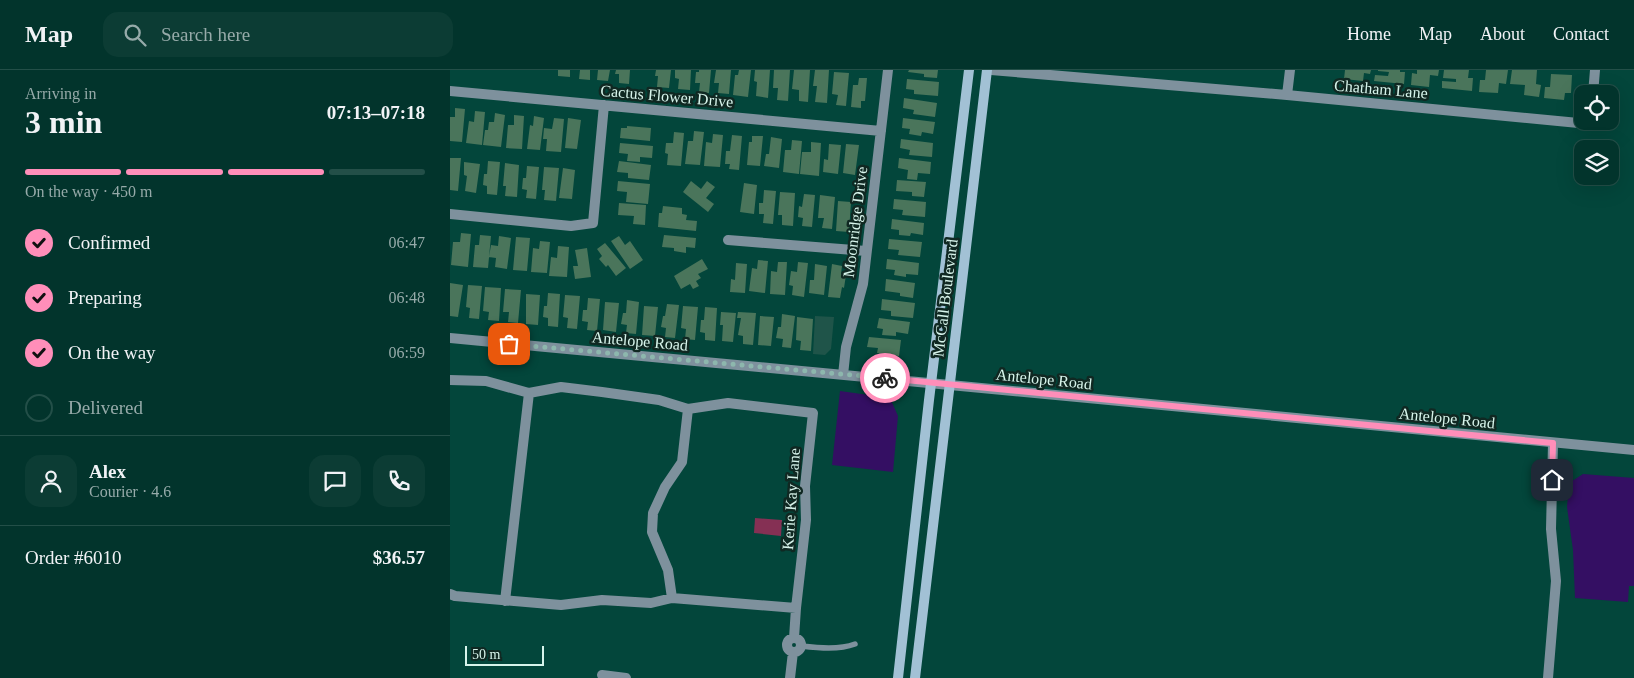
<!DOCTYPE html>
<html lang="en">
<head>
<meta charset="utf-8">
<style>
	body { margin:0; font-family:"Times New Roman",serif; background:#0c3c34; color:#f1f3f6; height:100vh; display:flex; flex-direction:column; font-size:19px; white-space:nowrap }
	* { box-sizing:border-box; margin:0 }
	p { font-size:16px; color:#96aaa9 }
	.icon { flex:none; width:28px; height:28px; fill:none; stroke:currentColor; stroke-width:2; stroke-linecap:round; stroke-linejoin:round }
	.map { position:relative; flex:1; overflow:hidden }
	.side { display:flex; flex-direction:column; background:#02342c; width:450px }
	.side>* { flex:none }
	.buttons { position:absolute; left:1124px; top:15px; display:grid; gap:10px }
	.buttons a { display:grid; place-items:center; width:45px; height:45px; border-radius:10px; background:#02342c; box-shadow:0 5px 20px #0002,0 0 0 1px #234f48; font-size:25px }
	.scale { position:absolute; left:15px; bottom:12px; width:79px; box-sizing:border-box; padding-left:5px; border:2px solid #d7f4eb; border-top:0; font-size:14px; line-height:18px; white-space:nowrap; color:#d7f4eb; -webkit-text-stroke:4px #102822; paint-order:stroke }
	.pin { position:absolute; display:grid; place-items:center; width:42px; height:42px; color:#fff; margin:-21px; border-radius:10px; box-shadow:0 2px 8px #0006 }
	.courier { position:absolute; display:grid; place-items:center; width:50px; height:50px; margin:-25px; border:4px solid #ff8eb9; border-radius:50%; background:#fff; color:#222; box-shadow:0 1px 6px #0007 }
	.headline em { font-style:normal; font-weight:800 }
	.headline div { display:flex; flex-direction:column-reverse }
	.headline { display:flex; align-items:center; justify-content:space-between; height:85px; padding:0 25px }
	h1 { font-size:32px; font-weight:800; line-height:38px }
	.bar { display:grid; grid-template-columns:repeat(4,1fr); gap:8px 5px; align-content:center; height:60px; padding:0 25px }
	.bar i { height:6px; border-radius:4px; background:#234f48 }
	.bar .on { background:#ff8eb9 }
	.bar p { grid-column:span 4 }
	.line { display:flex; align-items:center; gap:12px; padding:0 25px; border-top:1px solid #234f48 }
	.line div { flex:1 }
	.round { display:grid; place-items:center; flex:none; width:52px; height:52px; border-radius:15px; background:#0c3c34 }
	ol { padding:0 25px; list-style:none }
	li { display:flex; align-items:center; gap:15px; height:55px }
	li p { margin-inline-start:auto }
	li .icon { padding:5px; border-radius:50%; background:#ff8eb9; color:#111; stroke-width:4 }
	li:last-child { color:#96aaa9 }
	li i { width:28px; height:28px; border:2px solid #234f48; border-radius:50% }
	header { display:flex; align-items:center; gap:30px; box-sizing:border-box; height:70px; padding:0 25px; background:#02342c; border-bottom:1px solid #234f48 }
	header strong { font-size:24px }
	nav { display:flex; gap:28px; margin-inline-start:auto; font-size:18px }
	.search { width:350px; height:45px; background:#0c3c34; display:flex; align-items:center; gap:12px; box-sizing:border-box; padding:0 18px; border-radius:15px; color:#96aaa9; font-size:19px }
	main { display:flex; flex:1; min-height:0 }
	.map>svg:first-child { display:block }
	.built { fill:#1f5449 }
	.green { fill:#853054 }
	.water { fill:#340f63 }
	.building { fill:#4a755b }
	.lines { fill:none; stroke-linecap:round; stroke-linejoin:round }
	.service { stroke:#7e919d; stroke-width:5.5 }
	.minor { stroke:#7e919d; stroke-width:10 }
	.tertiary { stroke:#7e919d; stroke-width:10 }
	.secondary { stroke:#a2c1d5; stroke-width:10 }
	.done { stroke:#8db7ad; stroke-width:5; stroke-dasharray:0 9 }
	.route { stroke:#ff8eb9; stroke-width:6 }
	.labels { text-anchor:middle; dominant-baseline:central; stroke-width:5; stroke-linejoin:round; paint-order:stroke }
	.street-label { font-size:16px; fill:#d7f4eb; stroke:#102822 }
</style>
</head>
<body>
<header>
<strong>Map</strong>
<div class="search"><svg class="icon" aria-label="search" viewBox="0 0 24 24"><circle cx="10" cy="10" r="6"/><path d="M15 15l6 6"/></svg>Search here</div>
<nav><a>Home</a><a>Map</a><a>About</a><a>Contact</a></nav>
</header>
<main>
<section class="side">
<div class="headline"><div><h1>3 min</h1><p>Arriving in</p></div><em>07:13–07:18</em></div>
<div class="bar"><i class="on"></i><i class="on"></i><i class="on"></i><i></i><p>On the way · 450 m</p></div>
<ol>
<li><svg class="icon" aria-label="check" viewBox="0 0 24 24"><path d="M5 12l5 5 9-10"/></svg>Confirmed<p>06:47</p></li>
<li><svg class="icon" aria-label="check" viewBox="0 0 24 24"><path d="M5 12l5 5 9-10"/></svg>Preparing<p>06:48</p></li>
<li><svg class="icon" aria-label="check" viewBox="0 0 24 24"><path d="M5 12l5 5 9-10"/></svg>On the way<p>06:59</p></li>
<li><i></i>Delivered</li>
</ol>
<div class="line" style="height:90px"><a class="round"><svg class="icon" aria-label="person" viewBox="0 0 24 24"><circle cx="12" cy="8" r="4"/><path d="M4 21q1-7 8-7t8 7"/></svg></a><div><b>Alex</b><p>Courier · 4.6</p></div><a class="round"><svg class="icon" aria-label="chat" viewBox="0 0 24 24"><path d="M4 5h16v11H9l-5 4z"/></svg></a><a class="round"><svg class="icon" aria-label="phone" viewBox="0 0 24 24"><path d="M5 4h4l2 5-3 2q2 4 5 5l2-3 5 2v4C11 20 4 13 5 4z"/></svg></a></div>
<div class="line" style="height:65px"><div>Order #6010</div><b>$36.57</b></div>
</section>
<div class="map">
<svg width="1184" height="608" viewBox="0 0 1184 608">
	<rect width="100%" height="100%" fill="#03463b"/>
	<path class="built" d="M365 246 384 247 381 279 375 285 363 284Z"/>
	<path class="green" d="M305 448 332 450 331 466 304 463Z"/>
	<path class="water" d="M390 321 440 328 448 346 443 402 382 395Z
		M1133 404 1184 408V516H1179L1178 532 1125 528 1123 480 1117 437 1119 413Z"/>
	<path class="building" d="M108 0H120V7L108 6Z
		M130 0H140V10L129 9Z
		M148 0H160L158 11 147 10Z
		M166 0H180L179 14 169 13V4H165Z
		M206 0H221L219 18 207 17 208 6H205Z
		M225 0H241L240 20 228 19 229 9 225 8Z
		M249 0H261L259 23 249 22 250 13H245L246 2H249Z
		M266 0H281L279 24 268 23 269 13H264Z
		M289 0H301L298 27 283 25 285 5H288Z
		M305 0H320L318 28 306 26 307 12 304 11Z
		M324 0H340L338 31 327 30 328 18H323Z
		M344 0H360L358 32 349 31V20L342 19Z
		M365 0H379L377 33 365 32 367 16H363Z
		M459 0H488L487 8 474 7V4L458 2Z
		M895 0H921L920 4 914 3 913 11 894 9Z
		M928 0H950V2H955L954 14 924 11 925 5 938 6 939 2 928 1Z
		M967 0H989L988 6 980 5 979 17 961 15 962 3 967 4Z
		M994 0H1019L1018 8H1023L1022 21 992 18V11L1006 12V9L993 8Z
		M1036 0H1058L1056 14 1049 13 1048 23 1029 22 1030 10H1035Z
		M1062 0H1087L1086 14 1091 15 1089 27 1074 25 1075 15 1060 14Z
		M384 2 399 3 396 36 386 35 388 25 382 24Z
		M1101 4 1122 5 1121 23H1115L1114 30 1094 28 1095 17H1100Z
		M409 8H417L415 31H411V38L401 37 403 15H408Z
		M457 9 489 12 488 26 464 24V20L456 19Z
		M454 28 487 33 485 47 463 44 464 40 453 38Z
		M5 38 15 39 12 72 0 71V47H5Z
		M25 41 35 42 32 75 16 73 19 51 24 52Z
		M45 43 55 45 51 77 33 75 35 60H38L39 52H44Z
		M64 45 74 46 72 79 56 78 58 55H64Z
		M84 46 94 48 90 80 77 79 80 55 83 56Z
		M104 48 114 49 111 82 96 81 97 69H93L94 58 102 59Z
		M118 48 131 50 127 79 115 78Z
		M453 48 485 52 483 64 472 62 471 66 459 64 460 59 452 58Z
		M177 56 201 58 200 71 170 68 171 58H177Z
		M244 61 254 62 250 95 235 94 238 71H243Z
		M224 62 234 63 231 96 217 95 218 84 215 83 216 73H223Z
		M263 64 273 65 270 97 254 96 256 72 262 73Z
		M282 65 292 66 289 100 279 99 280 94H275L276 81H280Z
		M302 66H313L310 96 297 95 299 72H302Z
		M321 67 332 69 329 98 314 96 316 84H319Z
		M451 69 483 73 482 87 459 85 460 80 450 78Z
		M342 70 352 71 349 104 333 102 335 80H341Z
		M361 72 371 73 369 106 350 104 352 82H361Z
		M170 73 203 76 202 88 190 87V92L177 91 178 84 169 83Z
		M379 74 391 75 388 104 373 102 374 89 378 90Z
		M396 74 409 75 405 105 393 103Z
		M0 88H11L8 121 0 120Z
		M449 88 481 92 480 104 468 103 467 110 457 109 458 100 448 98Z
		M38 91 50 92 47 125 37 124V116L33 115 34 104H37Z
		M169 91 201 95 199 110 178 108V103L167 102Z
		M14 92 30 94 26 123 15 121 17 106 14 105Z
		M55 93 69 95 67 127 55 126 56 116H53Z
		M77 96 89 97 86 129 76 128 77 120 72 119 73 108H76Z
		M94 97 109 98 106 131 94 130 95 120H92Z
		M113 98 125 100 122 129 109 128Z
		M447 110 476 112 474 127 462 126V122L446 121Z
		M168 111 200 114 198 134 176 132 177 122 167 121Z
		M241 111 251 119 257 111 265 117 256 128 264 134 258 142 233 122Z
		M294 113 307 115 304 144 290 142Z
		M314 120 326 121 323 154 313 153 314 144H309V133H313Z
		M330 122 345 123 343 156 332 155V145H328Z
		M354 124 365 125 362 157 352 156 353 148 348 147 349 136 352 137Z
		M370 125 385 127 382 159 372 158 374 148H368Z
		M444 129 476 132 475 147 452 145 453 140 443 139Z
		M388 131 401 132 399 162 386 161Z
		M169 133 196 135 195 155 183 154 184 146 168 145Z
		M213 136 232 138V144L237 145 236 150 247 151 246 161 208 157 209 143H212Z
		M442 149 474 153 473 165 461 163 460 166 449 165V160L441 159Z
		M11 163 21 164 18 197 1 195 3 172H10Z
		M30 165 41 166 38 198 23 197 25 175H29Z
		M214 165 246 168 245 178 236 177V183L224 181V178L212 177Z
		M49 166 61 168 57 199 45 197 46 188 39 187 41 175 48 176Z
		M169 166 175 175 180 171 193 190 180 199 161 171Z
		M66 167 80 168 77 201 63 200Z
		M439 169 472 172 470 187 448 185 449 180 438 179Z
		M90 171 100 172 97 203 81 202 83 178 89 179Z
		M155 173 176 198 166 206 158 195 156 197 149 189 152 186 147 179Z
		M108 176 119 177 117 207 99 206 101 187 107 188Z
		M137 178 141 207 125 209 123 196H128L125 180Z
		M252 189 258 199 248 204 251 208 246 211 249 216 243 219 240 214 231 219 224 206Z
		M437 189 469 193 468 205 456 204V207L444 205 445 200 436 199Z
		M308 190 318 191 315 223 299 221 302 198 307 199Z
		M328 192H337L335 225 320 224 321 201 327 202Z
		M348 192 358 193 354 227 342 225 343 216 339 215 341 201 347 202Z
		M286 193 297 194 295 223 280 222 281 209 285 210Z
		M365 194 377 196 374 225 359 223 360 210H364Z
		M382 194 392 196 391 204 396 205 394 218 392 217 390 228 378 227Z
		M436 209 465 213 463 228 450 226V223L435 221Z
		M0 213 13 215 8 247 0 246Z
		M18 215 32 216 29 249 19 248 20 238 16 237Z
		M35 217 51 218 49 251 38 250 39 242 33 241Z
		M55 219 71 220 68 253 58 252 59 242H53Z
		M98 223 110 224 108 257 98 256V248L93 247 94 236H97Z
		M76 224 90 225 88 255 76 254Z
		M115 225 130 226 127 259 117 258 118 248 113 247Z
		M138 228 150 229 147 261 137 260 138 252 132 251 133 240H137Z
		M432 229 465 233 463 248 441 246V241L431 240Z
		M177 230 189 232 186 264 176 263 177 255 171 254 173 243H176Z
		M155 232 169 233 166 262 153 260Z
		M217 234 229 235 225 268 215 267 216 258 211 257 213 246H215Z
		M194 236 208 237 205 266 192 265Z
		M233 236 248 237 245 270 235 269 236 259 231 258Z
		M255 237 267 238 265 271 255 270V263L250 262 251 250H254Z
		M271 242 286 243 283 272 272 271 273 255H270Z
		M288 242 306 243 303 275 293 274V266L288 265 291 248H287Z
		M332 244 345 246 341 278 332 277 333 269 326 268 328 257H331Z
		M310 246 324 247 321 276 308 275Z
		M347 247 363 249 361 281 350 280 351 271 346 270Z
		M429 248 460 252 458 264 446 262V266L432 265 433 259 427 258Z
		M419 267 451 270 449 286 427 283 428 278 417 277Z"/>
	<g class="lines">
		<path class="service" d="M351 576C369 578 389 580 405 574"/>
		<path class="minor" d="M541 0 837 25 1139 54V51
			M0 21 431 61
			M1143 24 1145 0
			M837 25 840 0
			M0 144 121 156 143 153 154 35
			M278 170 416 181
			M0 268 500 315
			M393 305 396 277 413 214 438 0
			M0 310 36 311 79 323 111 317 152 322 209 330 238 339 278 333 363 343 355 416 356 450 346 538 222 528 201 533 152 530 111 535 5 526 0 524
			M222 528 218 500 202 462 203 443 215 417 232 392 238 339
			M55 531 79 323
			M337 575a7 7 0 1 1 14 0a7 7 0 1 1-14 0Z
			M344 568 346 538
			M152 605 176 608
			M340 608 343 582
			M1098 608 1106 511 1101 459 1103 373"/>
		<path class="tertiary" d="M500 315 1184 380"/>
		<path class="secondary" d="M448 608 479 330 519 0
			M465 608 537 0"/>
	</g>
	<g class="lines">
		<path class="done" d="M59 274 435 308"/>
		<path class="route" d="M435 308 1103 373 1102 410"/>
	</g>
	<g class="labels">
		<g class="street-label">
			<text transform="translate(931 19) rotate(5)">Chatham Lane</text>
			<text transform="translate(217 26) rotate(5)">Cactus Flower Drive</text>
			<text transform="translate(405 152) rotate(-83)">Moonridge Drive</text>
			<text transform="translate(495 228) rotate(-83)">McCall Boulevard</text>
			<text transform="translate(190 271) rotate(5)">Antelope Road</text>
			<text transform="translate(594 309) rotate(6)">Antelope Road</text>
			<text transform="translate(997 348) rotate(6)">Antelope Road</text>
			<text transform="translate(341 429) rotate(-86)">Kerie Kay Lane</text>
		</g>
	</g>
</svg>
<div class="buttons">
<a><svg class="icon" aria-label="locate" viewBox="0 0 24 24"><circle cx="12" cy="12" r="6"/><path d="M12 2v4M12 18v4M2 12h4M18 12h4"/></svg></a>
<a><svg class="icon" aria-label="layers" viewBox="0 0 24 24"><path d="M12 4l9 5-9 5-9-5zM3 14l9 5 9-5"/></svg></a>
</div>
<div class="scale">50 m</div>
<div class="pin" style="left:59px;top:274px;background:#ea580c"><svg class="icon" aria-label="bag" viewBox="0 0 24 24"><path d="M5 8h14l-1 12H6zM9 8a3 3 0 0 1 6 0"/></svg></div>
<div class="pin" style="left:1102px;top:410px;background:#1f2937"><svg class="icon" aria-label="home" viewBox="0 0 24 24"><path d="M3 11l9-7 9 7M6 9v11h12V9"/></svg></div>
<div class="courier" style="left:435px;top:308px"><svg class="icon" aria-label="bike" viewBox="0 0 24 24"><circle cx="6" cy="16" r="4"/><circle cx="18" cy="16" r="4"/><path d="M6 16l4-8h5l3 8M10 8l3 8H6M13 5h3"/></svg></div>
</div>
</main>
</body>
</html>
